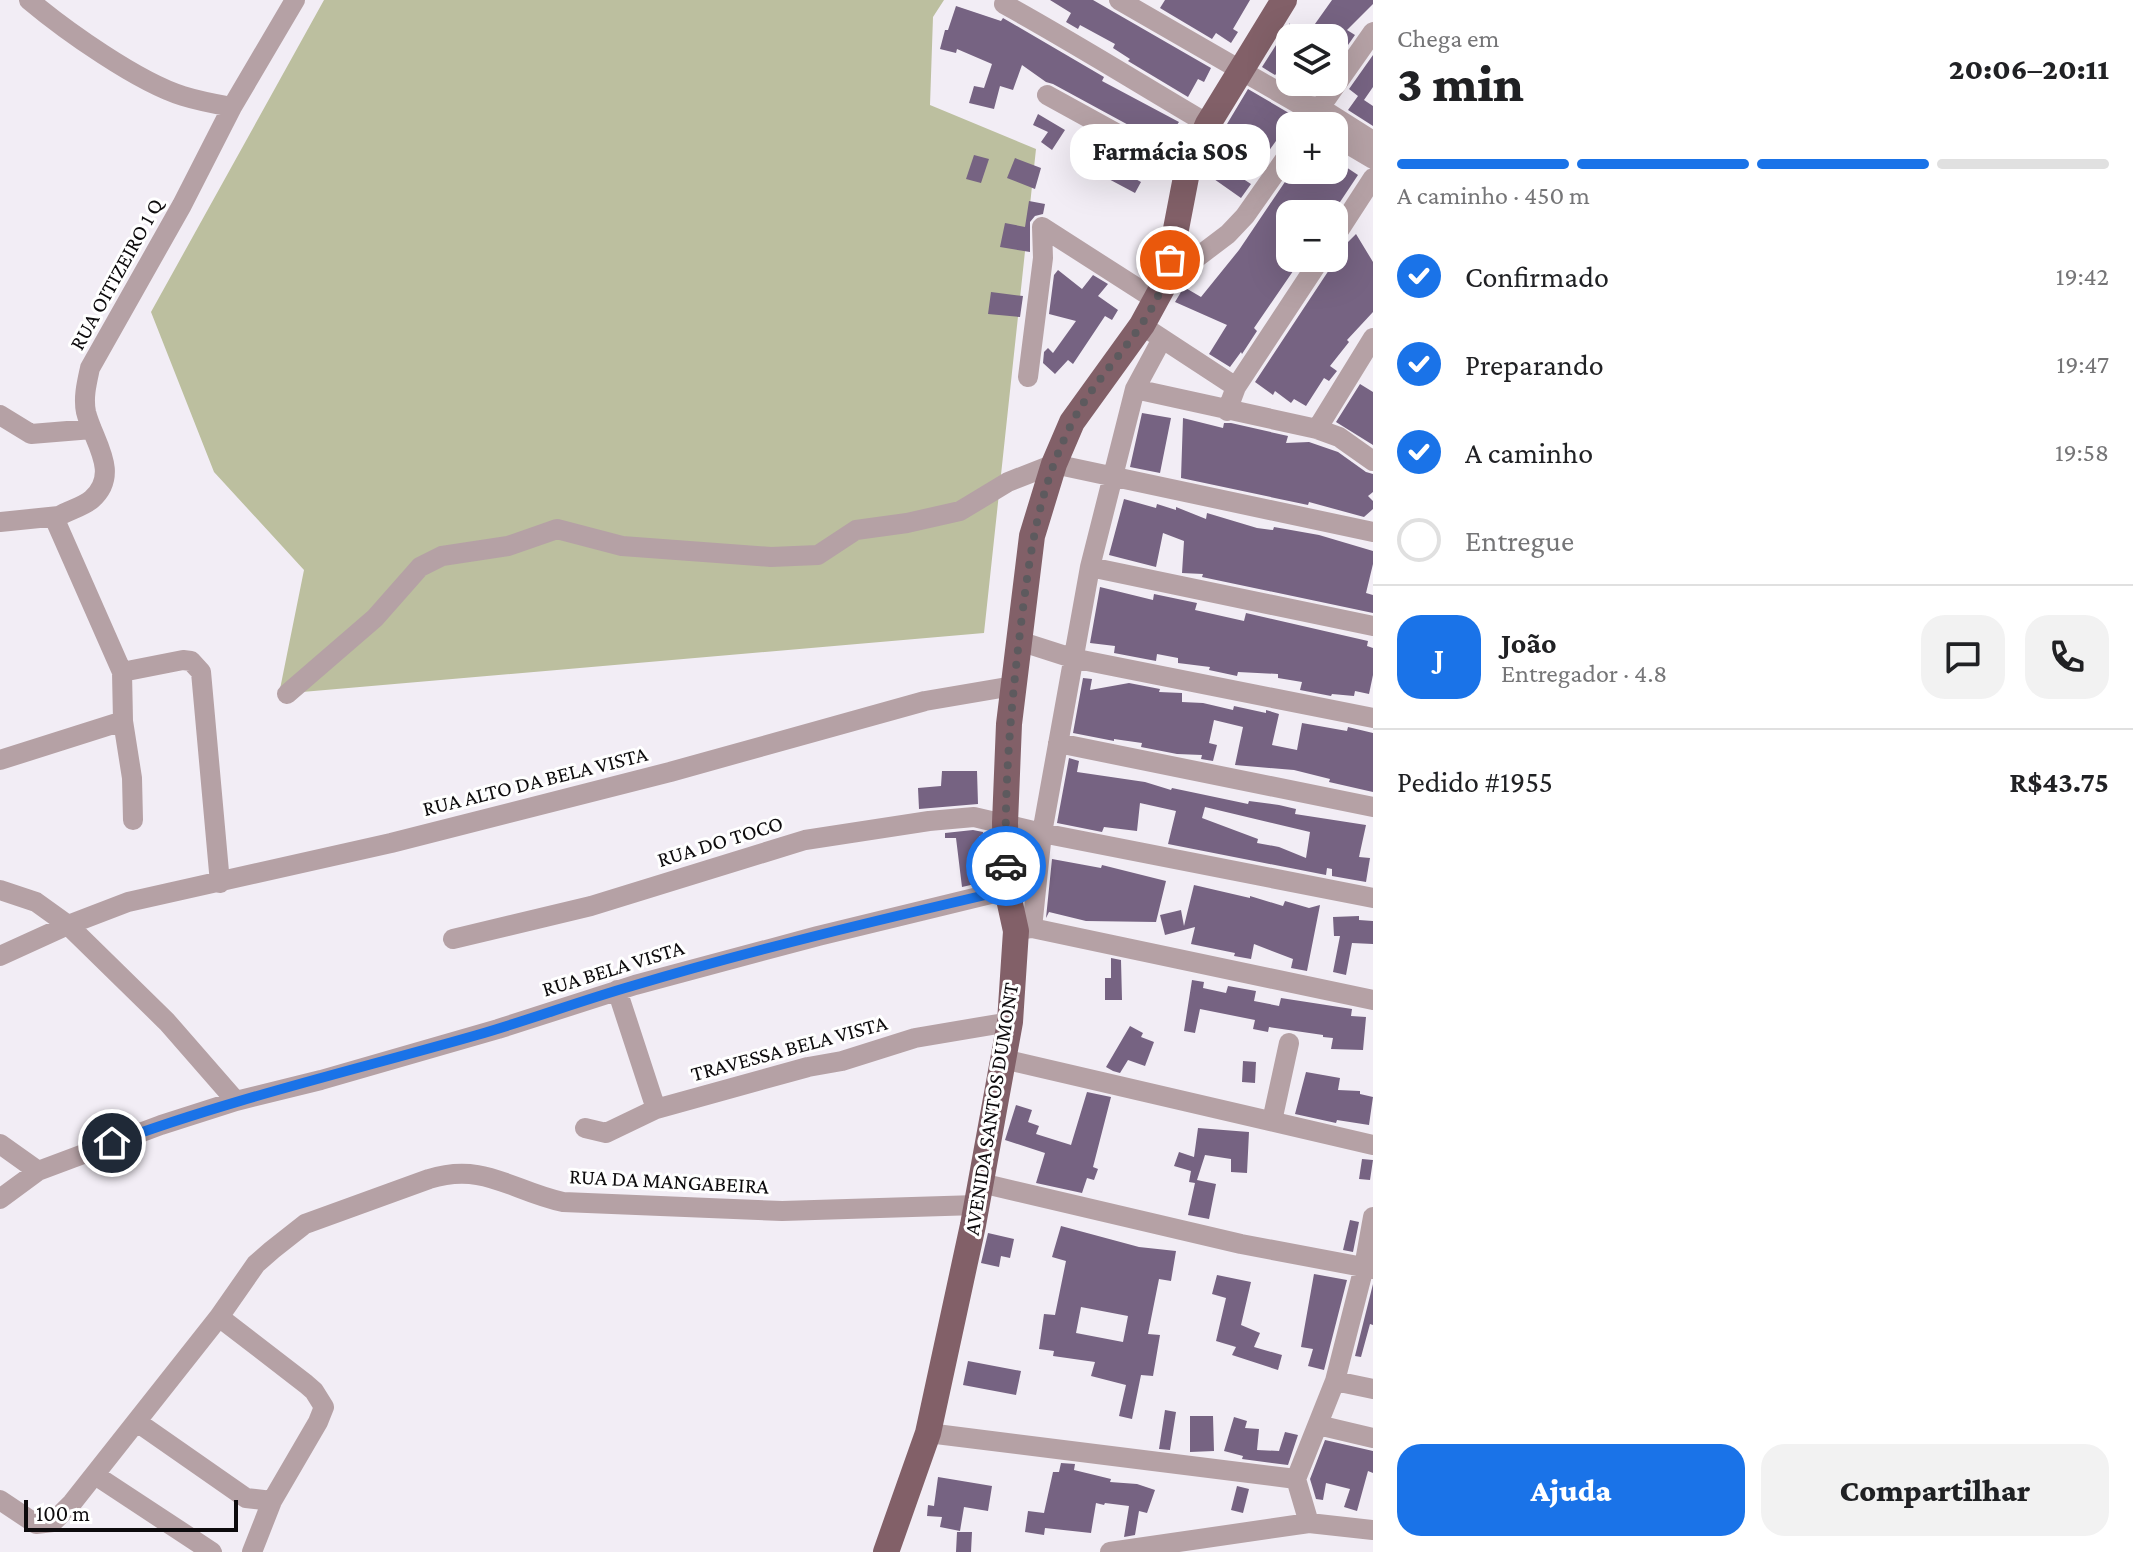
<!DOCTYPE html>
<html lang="pt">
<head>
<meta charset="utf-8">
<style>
	body { margin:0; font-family:"Crimson Pro",serif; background:#f2f2f2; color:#202124; height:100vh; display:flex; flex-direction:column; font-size:30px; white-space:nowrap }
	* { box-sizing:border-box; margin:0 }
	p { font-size:26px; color:#757577 }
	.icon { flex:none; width:44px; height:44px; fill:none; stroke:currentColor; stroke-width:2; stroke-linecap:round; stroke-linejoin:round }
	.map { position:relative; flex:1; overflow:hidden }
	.sheet { display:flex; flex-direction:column; background:#fff; width:760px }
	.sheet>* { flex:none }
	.tools { position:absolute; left:1276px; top:24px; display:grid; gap:16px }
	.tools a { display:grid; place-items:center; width:72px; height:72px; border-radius:16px; background:#fff; box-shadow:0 8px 32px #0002; font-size:40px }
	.scale { position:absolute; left:24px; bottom:20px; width:214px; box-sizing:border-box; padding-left:8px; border:4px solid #0d0b0d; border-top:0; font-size:22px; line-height:28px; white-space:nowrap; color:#0d0b0d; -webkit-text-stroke:6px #fff; paint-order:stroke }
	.pin { position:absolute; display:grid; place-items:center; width:68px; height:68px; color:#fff; margin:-34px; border:4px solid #fff; border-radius:50%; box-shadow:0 2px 8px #0007 }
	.courier { position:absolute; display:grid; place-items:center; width:80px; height:80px; margin:-40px; border:6px solid #1a73e8; border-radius:50%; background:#fff; color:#222; box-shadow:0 2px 10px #0007 }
	.bubble { position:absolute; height:56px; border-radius:24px; background:#fff; box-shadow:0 8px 32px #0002; font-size:26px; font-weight:800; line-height:56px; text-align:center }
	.summary em { font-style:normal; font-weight:800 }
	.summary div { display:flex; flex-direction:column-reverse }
	.summary { display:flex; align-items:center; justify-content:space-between; height:136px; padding:0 24px }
	h1 { font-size:52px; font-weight:800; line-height:60px }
	.bar { display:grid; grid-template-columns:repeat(4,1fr); gap:12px 8px; align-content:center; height:96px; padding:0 24px }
	.bar i { height:10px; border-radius:6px; background:#e0e0e0 }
	.bar .active { background:#1a73e8 }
	.bar p { grid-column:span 4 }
	.line { display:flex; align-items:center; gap:20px; padding:0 24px; border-top:2px solid #e0e0e0 }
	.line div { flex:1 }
	.round { display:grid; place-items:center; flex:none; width:84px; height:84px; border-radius:24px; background:#f2f2f2 }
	ol { padding:0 24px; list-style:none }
	li { display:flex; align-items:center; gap:24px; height:88px }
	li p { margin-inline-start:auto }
	li .icon { padding:8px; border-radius:50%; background:#1a73e8; color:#fff; stroke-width:4 }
	li:last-child { color:#757577 }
	li i { width:44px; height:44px; border:4px solid #e0e0e0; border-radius:50% }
	.action { display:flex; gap:16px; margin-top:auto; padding:16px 24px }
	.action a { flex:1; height:92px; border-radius:24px; background:#1a73e8; color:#fff; font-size:32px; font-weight:800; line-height:92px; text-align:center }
	.action a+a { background:#f2f2f2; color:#202124 }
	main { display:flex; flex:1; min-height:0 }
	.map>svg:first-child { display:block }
	.green { fill:#bcbf9f }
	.building { fill:#766382; fill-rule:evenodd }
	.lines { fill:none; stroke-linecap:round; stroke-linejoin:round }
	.minor { stroke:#b5a1a5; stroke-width:20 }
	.major { stroke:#826068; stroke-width:26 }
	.done { stroke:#5d5a5e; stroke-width:8; stroke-dasharray:0 14.4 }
	.route { stroke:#1a73e8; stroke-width:10 }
	.labels { text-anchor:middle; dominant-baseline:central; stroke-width:6; stroke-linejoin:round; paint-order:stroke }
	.street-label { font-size:22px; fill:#0d0b0d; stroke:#fff }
</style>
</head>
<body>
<main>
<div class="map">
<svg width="1373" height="1552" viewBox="0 0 1373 1552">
	<rect width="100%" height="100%" fill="#f2edf5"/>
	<path class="green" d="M324 0H944L933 17 930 105 1036 149 984 633 279 694 304 570 214 472 151 312Z"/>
	<path class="building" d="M1050 0H1093L1211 68 1204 82 1198 79 1188 97 1128 61 1130 59 1113 48 1115 44 1080 25 1078 29 1066 22 1071 13Z
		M1165 0H1250L1233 29 1238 32 1231 43 1216 33 1212 39 1170 14 1160 8Z
		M1332 0H1373V4L1347 30 1355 35 1334 65V38H1305Z
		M956 6 1001 21 1003 18 1104 77 1102 81 1179 122 1172 132 1163 127 1156 140 1053 84 1046 82 1022 65 1013 90 1000 86 994 109 969 103 974 86 984 88 992 64 957 49 956 53 940 49 945 30H948Z
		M1290 23V81L1278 72 1275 75 1262 67Z
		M1373 55V87L1364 100 1373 106V126L1348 110 1358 96 1349 89Z
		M1291 82H1320L1312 93 1305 92Z
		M1248 89 1294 116 1260 163 1246 153 1231 171 1251 184 1241 198 1204 172 1210 158 1214 161 1240 138 1224 129Z
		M1038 114 1065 130 1052 150 1041 142 1048 132 1033 125Z
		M1102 144 1139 163 1132 177 1141 182 1135 193 1088 168Z
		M974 155 989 159 981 183 966 179Z
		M1015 158 1041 168 1035 189 1007 178Z
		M1334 159 1358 175 1332 214H1290V258H1302L1254 328 1257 331 1242 354 1241 352 1230 367 1209 354 1227 325 1175 302 1184 287 1201 297 1239 250 1293 170H1334Z
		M1029 201 1045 204 1043 214 1035 216 1030 222V252L1000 247 1005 223 1025 227Z
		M1356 234 1373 262V312L1347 340 1349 342 1330 366 1337 371 1329 381 1324 378 1306 406 1294 399 1291 403 1275 391 1273 395 1255 382 1329 270 1331 272 1348 252 1344 246Z
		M1058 270 1082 289 1093 275 1108 284 1098 296 1118 310 1112 320 1105 316 1073 364 1068 360 1055 374 1043 363 1044 352 1048 348 1053 353 1076 321 1049 314 1054 275Z
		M991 292 1023 296 1020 317 988 314Z
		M1360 384 1373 392V445L1336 422Z
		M1142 413 1171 418 1160 473 1130 467Z
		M1183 418 1223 428 1224 423H1231L1288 436 1286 443 1309 442 1338 452 1366 472 1373 474V492L1368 496 1373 501V509L1364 517 1309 502 1308 505 1181 478Z
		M1124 499 1156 508 1157 504 1176 510V507L1206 519 1207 513 1257 528 1273 530 1274 527 1319 535 1373 551V564L1366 593 1373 595V613L1202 577 1203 574 1182 573 1184 541 1163 533 1156 567 1109 555Z
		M1100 587 1153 600 1154 594 1197 603 1195 610 1244 621 1246 613 1368 641 1367 646 1373 648V675L1369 694 1355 691 1354 696 1332 694 1331 696 1300 690 1302 682 1278 678V674L1238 672 1237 676 1209 670 1210 667 1178 663V658L1157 654 1156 661 1114 653 1115 646 1090 643Z
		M1083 678 1092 679 1090 690 1129 683 1160 689 1159 692 1182 693V702L1203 703 1233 710 1234 706 1266 713V710L1279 714 1272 745 1297 750 1302 723 1347 731 1348 727 1373 733V792L1329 782 1330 779 1294 770 1235 765 1243 727 1214 720 1209 743 1217 745 1213 761 1201 759 1202 755 1177 754 1141 747 1142 743 1114 739V741L1073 733Z
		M1069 758 1079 761 1077 772 1145 782 1171 790 1172 788 1248 804 1249 801 1279 805 1296 809 1295 814 1366 825 1359 857 1370 858 1366 882 1332 876V869L1327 868 1326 875 1168 844 1176 811 1140 803 1137 831 1104 827 1102 832 1057 823ZM1205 807 1310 832 1306 858 1279 847 1257 843 1258 839 1202 818Z
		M942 771H977L978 804 919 809 918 788 941 786Z
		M973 830 983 832V836H979L984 882 962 887 956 838H945V833Z
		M1052 859 1101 868 1102 865 1166 881 1156 922 1086 921 1049 912 1046 918Z
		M1194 885 1250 898V896L1283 906 1285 901 1309 908 1320 905 1307 971 1291 968 1293 959 1254 944 1251 959 1234 956 1235 953 1191 944 1195 927 1165 935 1160 915 1181 910 1184 926Z
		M1359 916V920L1373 921V944L1352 943 1346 975 1333 972 1340 936H1334L1333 917Z
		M1111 958 1121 960 1122 1000H1105V978H1111Z
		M1192 980 1204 982 1203 988 1226 993 1228 986 1256 991 1254 1001 1279 1006 1281 998 1352 1009 1351 1016 1366 1017 1363 1050 1331 1049 1333 1038 1323 1037V1035L1269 1027 1268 1032 1253 1029 1255 1020 1200 1009 1195 1033 1184 1031Z
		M1130 1026 1143 1033 1141 1037 1154 1042 1145 1066 1128 1060 1120 1073 1113 1071 1106 1067Z
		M1243 1061 1256 1062 1255 1083 1242 1082Z
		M1306 1072 1340 1078 1338 1090 1360 1091V1094L1373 1097 1369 1125 1337 1120 1336 1123 1295 1114Z
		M1087 1092 1111 1097 1093 1167 1098 1169 1094 1180 1087 1178 1082 1193 1036 1183 1045 1153 1005 1140 1016 1105 1032 1110 1028 1122 1039 1126 1036 1134 1071 1145Z
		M1198 1128 1249 1132 1247 1173 1231 1172V1159L1205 1155 1197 1180 1216 1184 1209 1219 1188 1215 1195 1183 1189 1182 1191 1171 1174 1166 1179 1152 1194 1157Z
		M1362 1159 1373 1160 1370 1180 1359 1179Z
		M1350 1220 1359 1222 1353 1252 1343 1250Z
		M1061 1226 1139 1247 1176 1251 1171 1281 1159 1279 1148 1334 1160 1335 1153 1376 1141 1375 1132 1419 1119 1416 1126 1385 1091 1376 1095 1362 1053 1356 1054 1351 1039 1349 1044 1314 1055 1315 1066 1261 1052 1257ZM1081 1307 1128 1316 1123 1342 1076 1333Z
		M988 1233 1014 1239 1010 1258 1001 1256 999 1267 981 1263Z
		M1314 1274 1347 1280 1324 1370 1308 1366 1313 1349 1301 1347Z
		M1217 1275 1251 1282 1241 1325 1260 1333 1254 1347 1282 1355 1278 1370 1232 1355 1236 1347 1216 1341 1226 1298 1212 1294Z
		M1373 1284V1325L1370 1324 1361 1357 1355 1356Z
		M968 1361 1021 1371 1016 1395 963 1385Z
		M1165 1410 1176 1412 1170 1450 1159 1449Z
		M1190 1416H1213L1214 1451 1190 1452Z
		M1234 1417 1247 1421 1245 1428 1259 1429 1257 1450 1279 1451 1285 1432 1298 1435 1288 1465 1242 1459 1243 1456 1224 1451Z
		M1325 1440 1373 1451V1473L1368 1471 1357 1511 1344 1507 1350 1489 1326 1483 1323 1500 1316 1499 1310 1479Z
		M1061 1463 1075 1464 1074 1470 1111 1479 1110 1482 1137 1484 1155 1490 1147 1513 1139 1511 1135 1535 1124 1537 1129 1506 1105 1503 1104 1505 1096 1503 1091 1533 1045 1528 1044 1535 1025 1532 1028 1511 1044 1513 1053 1472H1059Z
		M938 1477 992 1486 988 1511 964 1507 960 1531 940 1527 942 1517 927 1516 928 1505 934 1506Z
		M1237 1486 1249 1489 1243 1513 1231 1510Z
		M957 1532H972L971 1552H956Z"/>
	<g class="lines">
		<path class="minor" d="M29 0C66 31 138 82 183 96 199 101 215 104 232 107L295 0
			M1006 0 1004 4C1073 42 1140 84 1208 124
			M1119 0 1301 105 1319 107 1373 141
			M1047 95 1187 172
			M1307 126 1373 32
			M1334 136 1373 159
			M1042 227 1156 300
			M1334 238 1373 178
			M1166 281 1228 234 1245 216 1290 152
			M1152 332 1236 387
			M1028 377 1043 258 1042 227
			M1135 389 1317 429 1339 437 1373 461
			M1227 411 1236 387 1321 258
			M0 415 31 434 92 429
			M1317 429 1373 338
			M0 522 59 516
			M1090 567 1373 626
			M1019 641 1072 658 1373 718
			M122 672 183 660 191 661 201 672 220 883
			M287 694 375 618 420 567 442 556 508 546 557 529 622 546 771 557 818 555 856 530 907 523 960 511 1008 482 1054 464 1373 532
			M1058 743 1373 807
			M0 760 123 721
			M133 820 132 778 123 721 122 672 56 522 59 516C69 510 83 507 92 499 121 473 93 441 86 412 83 397 87 382 90 368L182 205 232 107
			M0 890 36 902 68 925 167 1022 236 1101
			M1032 928 1042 833 1090 567 1135 389 1162 339
			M1020 930 1032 928 1373 1000
			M453 939 591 906 805 840 929 821 974 817 1042 833 1373 898
			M0 956 68 925 128 902 391 843 670 772 925 701 1013 686
			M617 990 656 1109
			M1003 1059 1373 1145
			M1272 1121 1289 1043
			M585 1128 606 1133 656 1109 808 1067 842 1061 915 1038 1010 1022
			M0 1144 38 1171
			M981 1183 1241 1244 1373 1269
			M0 1199 38 1171 161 1125 236 1101 321 1080 498 1029 635 985 818 936 1007 890
			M219 1317 306 1384 314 1391 324 1407 318 1422 272 1501 252 1552
			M1335 1381 1373 1389
			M137 1422 246 1498 272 1501
			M1318 1425 1373 1438
			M928 1433 1296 1479 1309 1523
			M95 1475 212 1552
			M1296 1479 1335 1381 1364 1267 1373 1217
			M0 1500 36 1524 53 1522 72 1503 219 1317 256 1264 272 1250 305 1224 429 1179C484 1162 512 1191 563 1202L782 1211 977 1205
			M1110 1552 1309 1523 1373 1530"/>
		<path class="major" d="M886 1552 928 1433 973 1225 1010 1022 1016 931 1007 890 1005 823 1009 724 1032 536 1054 464 1072 422 1142 325 1166 281 1187 172 1208 124 1284 0"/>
	</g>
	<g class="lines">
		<path class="done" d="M1006 866C1004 785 1011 705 1021 624 1030 553 1038 490 1071 425 1099 367 1158 325 1170 260"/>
		<path class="route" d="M112 1143C231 1099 355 1070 477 1035 529 1020 580 1001 632 986 756 949 882 919 1007 890L1006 866"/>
	</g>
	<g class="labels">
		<g class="street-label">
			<text transform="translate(116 274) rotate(-61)">RUA OITIZEIRO 1 Q</text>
			<text transform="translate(535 781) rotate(-14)">RUA ALTO DA BELA VISTA</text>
			<text transform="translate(720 841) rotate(-17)">RUA DO TOCO</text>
			<text transform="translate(613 968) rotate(-17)">RUA BELA VISTA</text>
			<text transform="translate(789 1048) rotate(-15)">TRAVESSA BELA VISTA</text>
			<text transform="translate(991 1109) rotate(-81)">AVENIDA SANTOS DUMONT</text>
			<text transform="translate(669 1181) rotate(3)">RUA DA MANGABEIRA</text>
		</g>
	</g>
</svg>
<div class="tools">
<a><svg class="icon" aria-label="layers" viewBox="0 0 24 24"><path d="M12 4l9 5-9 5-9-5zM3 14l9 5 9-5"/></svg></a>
<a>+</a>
<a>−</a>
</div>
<div class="scale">100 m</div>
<div class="pin" style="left:1170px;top:260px;background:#ea580c"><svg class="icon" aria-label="bag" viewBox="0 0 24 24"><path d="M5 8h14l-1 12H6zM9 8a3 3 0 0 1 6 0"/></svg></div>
<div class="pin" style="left:112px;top:1143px;background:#1f2937"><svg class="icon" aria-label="home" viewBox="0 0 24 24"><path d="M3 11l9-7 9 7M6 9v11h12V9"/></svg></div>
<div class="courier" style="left:1006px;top:866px"><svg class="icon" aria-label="car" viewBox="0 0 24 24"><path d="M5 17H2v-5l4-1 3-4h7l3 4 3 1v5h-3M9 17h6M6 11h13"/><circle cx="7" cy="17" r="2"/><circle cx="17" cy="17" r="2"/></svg></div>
<div class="bubble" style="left:1070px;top:124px;width:200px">Farmácia SOS</div>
</div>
<section class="sheet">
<div class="summary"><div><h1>3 min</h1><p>Chega em</p></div><em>20:06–20:11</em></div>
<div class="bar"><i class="active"></i><i class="active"></i><i class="active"></i><i></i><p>A caminho · 450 m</p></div>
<ol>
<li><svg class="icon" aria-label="check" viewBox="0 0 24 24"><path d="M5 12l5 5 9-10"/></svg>Confirmado<p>19:42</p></li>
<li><svg class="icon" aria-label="check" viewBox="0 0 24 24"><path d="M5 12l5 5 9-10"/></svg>Preparando<p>19:47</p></li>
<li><svg class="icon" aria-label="check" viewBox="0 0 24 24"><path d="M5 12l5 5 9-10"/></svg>A caminho<p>19:58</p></li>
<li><i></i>Entregue</li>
</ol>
<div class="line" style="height:144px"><b class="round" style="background:#1a73e8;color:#fff">J</b><div><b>João</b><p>Entregador · 4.8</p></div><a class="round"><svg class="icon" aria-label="chat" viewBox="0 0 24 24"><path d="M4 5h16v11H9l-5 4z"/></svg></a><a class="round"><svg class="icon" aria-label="phone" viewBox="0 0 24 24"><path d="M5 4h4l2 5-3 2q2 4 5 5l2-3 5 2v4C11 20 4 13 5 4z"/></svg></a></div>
<div class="line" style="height:104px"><div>Pedido #1955</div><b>R$43.75</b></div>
<div class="action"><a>Ajuda</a><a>Compartilhar</a></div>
</section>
</main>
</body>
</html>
